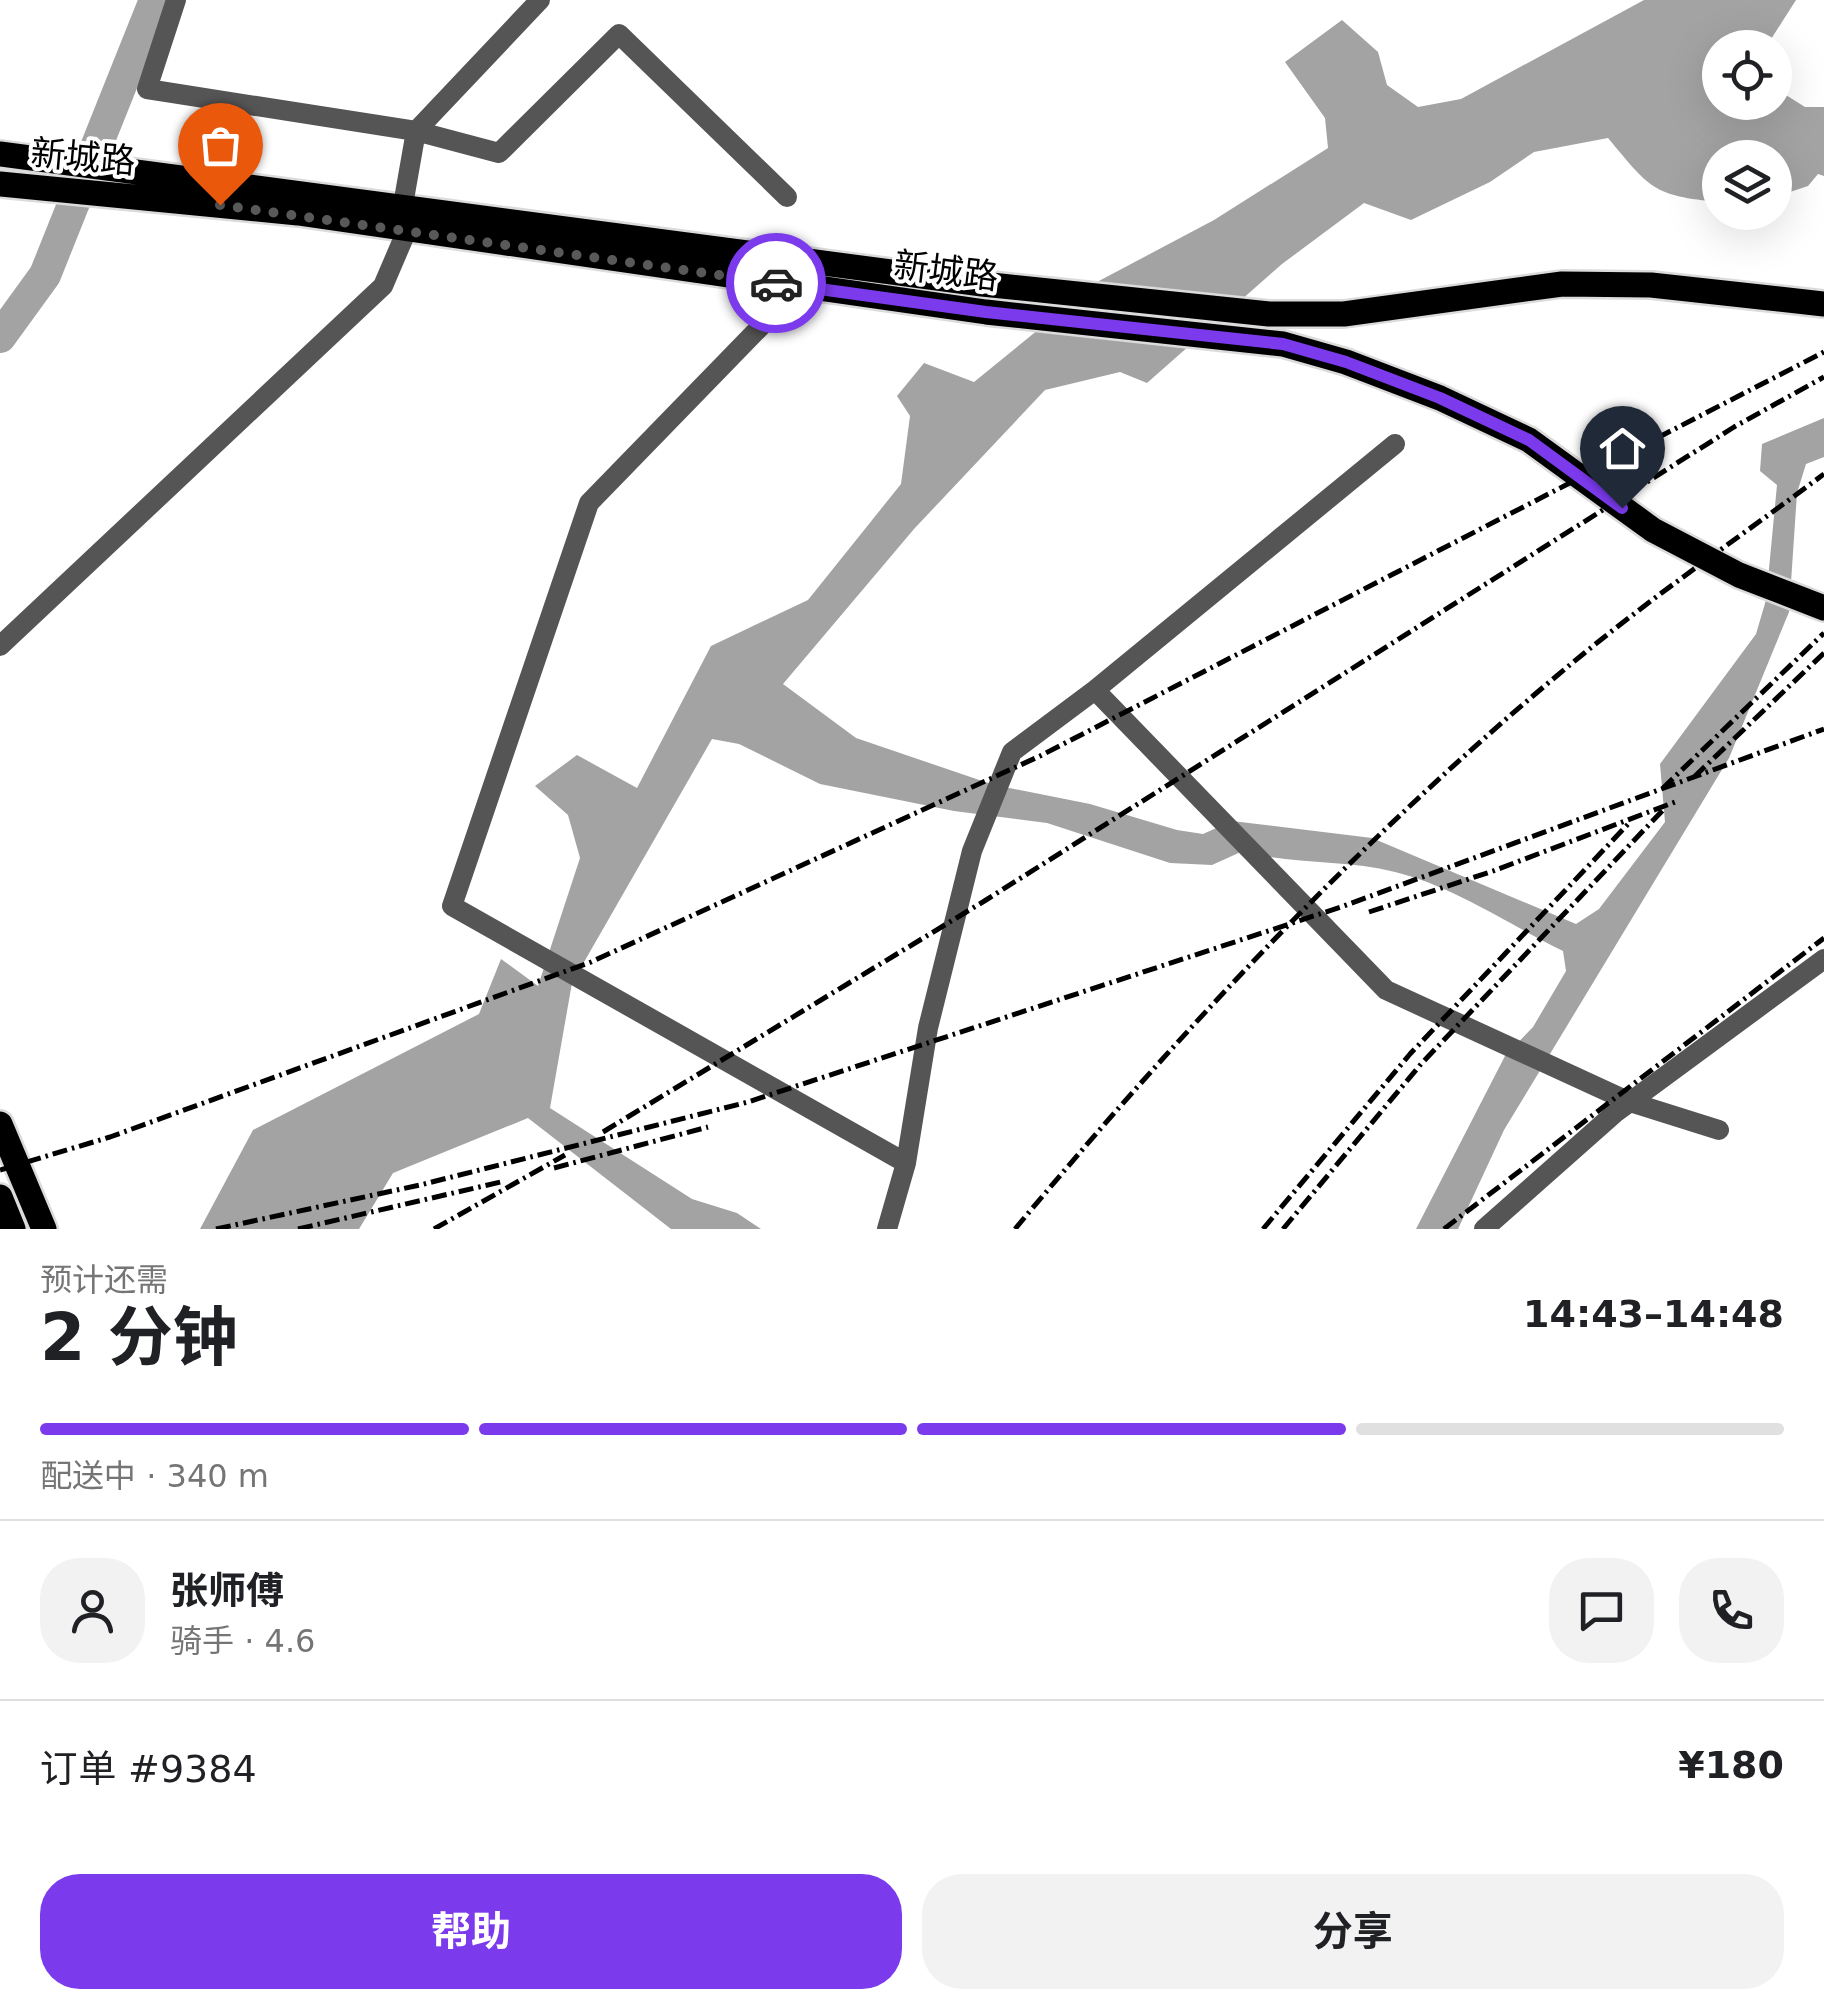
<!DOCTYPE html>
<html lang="zh">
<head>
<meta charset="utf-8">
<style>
	body { margin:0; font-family:"DejaVu Sans","Noto Sans SC",sans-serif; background:#f2f2f2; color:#202124; height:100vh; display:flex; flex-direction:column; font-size:38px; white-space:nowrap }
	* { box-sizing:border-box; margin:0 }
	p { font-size:32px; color:#757577 }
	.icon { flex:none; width:55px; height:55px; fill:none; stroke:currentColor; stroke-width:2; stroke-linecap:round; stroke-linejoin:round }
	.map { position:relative; height:1229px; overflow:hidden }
	.side { display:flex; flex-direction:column; background:#fff; flex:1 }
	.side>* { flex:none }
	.fabs { position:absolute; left:1702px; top:30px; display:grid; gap:20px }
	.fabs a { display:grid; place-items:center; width:90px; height:90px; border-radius:50%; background:#fff; box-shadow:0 10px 40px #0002; font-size:50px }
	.pin { position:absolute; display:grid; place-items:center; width:85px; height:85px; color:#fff; margin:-102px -42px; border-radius:50% 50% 50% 0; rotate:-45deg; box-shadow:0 0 10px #0007 }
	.pin .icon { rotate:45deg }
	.courier { position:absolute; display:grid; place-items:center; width:100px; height:100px; margin:-50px; border:8px solid #7c3aed; border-radius:50%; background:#fff; color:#222; box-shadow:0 2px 12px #0007 }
	.overview em { font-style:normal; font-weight:700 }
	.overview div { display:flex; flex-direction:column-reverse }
	.overview { display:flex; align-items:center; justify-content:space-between; height:170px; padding:0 40px }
	h1 { font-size:65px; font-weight:700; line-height:75px }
	.bar { display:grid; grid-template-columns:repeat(4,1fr); gap:15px 10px; align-content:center; height:120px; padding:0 40px }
	.bar i { height:12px; border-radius:8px; background:#e0e0e0 }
	.bar .active { background:#7c3aed }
	.bar p { grid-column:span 4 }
	.line { display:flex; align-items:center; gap:25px; padding:0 40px; border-top:2px solid #e0e0e0 }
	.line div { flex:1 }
	.round { display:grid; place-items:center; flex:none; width:105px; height:105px; border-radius:40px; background:#f2f2f2 }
	.action { display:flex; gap:20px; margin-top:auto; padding:20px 40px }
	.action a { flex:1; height:115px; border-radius:40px; background:#7c3aed; color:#fff; font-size:40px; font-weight:700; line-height:115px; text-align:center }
	.action a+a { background:#f2f2f2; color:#202124 }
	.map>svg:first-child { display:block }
	.water { fill:#a3a3a3 }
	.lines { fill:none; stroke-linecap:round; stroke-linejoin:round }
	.river { stroke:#a3a3a3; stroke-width:32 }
	.major-casing { stroke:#dbdbdb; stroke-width:30 }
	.minor { stroke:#555; stroke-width:20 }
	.major { stroke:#000; stroke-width:25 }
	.rail { stroke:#000; stroke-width:5; stroke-dasharray:15 5 2.5 5; stroke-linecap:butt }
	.done { stroke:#595959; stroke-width:10; stroke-dasharray:0 18 }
	.route { stroke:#7c3aed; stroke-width:12 }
	.labels { text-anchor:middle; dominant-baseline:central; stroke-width:8; stroke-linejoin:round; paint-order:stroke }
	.street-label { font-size:35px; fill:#000; stroke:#fff }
</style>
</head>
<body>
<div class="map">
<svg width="1824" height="1229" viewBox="0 0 1824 1229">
	<rect width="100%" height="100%" fill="#fff"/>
	<path class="water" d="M1644 0H1796L1766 47 1720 48V102H1775V88L1805 107H1824V176L1818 174 1808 186 1775 197V158H1720V202C1652 196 1650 188 1608 138L1534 152 1490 182 1411 220 1364 203 1282 264 1147 383 1120 372 1045 390 914 529 783 684 856 738 994 785 1090 804 1177 830 1203 834 1232 821 1372 838 1576 924 1599 909 1665 822 1660 764 1756 634 1766 600 1777 485 1760 471 1762 444 1824 418V457L1806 464 1797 493 1789 612 1729 758 1504 1130 1458 1229H1416L1505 1056 1533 1027 1566 971 1563 951C1510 925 1453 886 1395 872 1344 859 1290 865 1243 851L1212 865 1170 863 1047 823 954 811 820 784 739 744 712 739 572 983 550 1108 692 1199 737 1213 761 1229H671L528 1118 393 1173 359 1229H200L253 1130 479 1014 501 959 538 986 580 858 568 815 535 786 577 755 637 788 711 646 808 600 901 484 910 416 897 396 924 363 974 382 1097 282 1214 220 1328 148 1325 118 1285 62 1342 20 1378 52 1387 85 1418 107 1461 99Z"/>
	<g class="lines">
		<path class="river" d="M0 337 45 275 155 0"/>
		<defs>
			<path id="major" d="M0 154 982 284 1269 314H1344L1562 284 1651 285 1824 304
				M0 184 298 213 986 312 1283 344 1346 362 1440 398 1529 440 1653 530 1739 575 1824 608
				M0 1124 44 1229
				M0 1197 13 1229"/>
		</defs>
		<use href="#major" class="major-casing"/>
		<path class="minor" d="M176 0 147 89 416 131 499 153 619 34 787 197
			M403 205 416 131 540 0
			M799 287 589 503 452 906 906 1163 887 1229
			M1395 444 1095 690 1386 990 1630 1102 1719 1130
			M0 646 383 286 407 230
			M906 1163 928 1028 972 851 1012 752 1095 690
			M1484 1229 1615 1113 1824 959"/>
		<use href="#major" class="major"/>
		<path class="rail" d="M1694 777 1824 653
			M1662 789 1824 633
			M1369 912 1493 871 1675 802
			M603 1132 986 900 1734 427 1824 377
			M554 1168 708 1127
			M0 1170 110 1137 591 962 1040 756 1824 352
			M216 1229 420 1185 748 1102 1341 907 1824 729
			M298 1229 505 1181
			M434 1229 565 1155
			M1015 1229C1187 1023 1374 825 1582 655 1660 591 1744 534 1824 474
			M1263 1229 1410 1054 1631 821
			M1283 1229 1421 1064 1663 810
			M1444 1229 1824 938"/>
	</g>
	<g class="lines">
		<path class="done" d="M220 205 776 283"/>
		<path class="route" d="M776 283 986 312 1283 344 1346 362 1440 398 1529 440 1622 508"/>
	</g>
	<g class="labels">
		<g class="street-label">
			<text transform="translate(83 157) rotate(5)">新城路</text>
			<text transform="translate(946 271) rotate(7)">新城路</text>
		</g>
	</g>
</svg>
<div class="fabs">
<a><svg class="icon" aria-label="locate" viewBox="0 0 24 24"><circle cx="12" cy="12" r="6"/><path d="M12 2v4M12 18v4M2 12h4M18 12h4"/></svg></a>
<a><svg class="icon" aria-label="layers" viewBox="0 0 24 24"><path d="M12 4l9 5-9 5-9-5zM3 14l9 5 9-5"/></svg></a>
</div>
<div class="pin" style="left:220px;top:205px;background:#ea580c"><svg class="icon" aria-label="bag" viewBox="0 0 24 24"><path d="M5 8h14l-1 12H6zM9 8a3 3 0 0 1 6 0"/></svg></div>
<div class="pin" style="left:1622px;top:508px;background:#1f2937"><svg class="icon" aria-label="home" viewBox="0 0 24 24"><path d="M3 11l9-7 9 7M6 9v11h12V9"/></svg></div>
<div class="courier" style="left:776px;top:283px"><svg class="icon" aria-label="car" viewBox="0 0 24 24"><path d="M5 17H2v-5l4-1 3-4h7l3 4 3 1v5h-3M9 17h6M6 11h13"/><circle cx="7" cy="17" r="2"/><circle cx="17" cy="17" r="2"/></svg></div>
</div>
<section class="side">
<div class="overview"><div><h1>2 分钟</h1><p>预计还需</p></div><em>14:43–14:48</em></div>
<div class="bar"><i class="active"></i><i class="active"></i><i class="active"></i><i></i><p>配送中 · 340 m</p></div>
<div class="line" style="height:180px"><a class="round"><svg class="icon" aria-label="person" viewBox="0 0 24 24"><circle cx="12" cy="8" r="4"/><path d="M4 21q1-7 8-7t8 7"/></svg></a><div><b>张师傅</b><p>骑手 · 4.6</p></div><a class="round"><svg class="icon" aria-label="chat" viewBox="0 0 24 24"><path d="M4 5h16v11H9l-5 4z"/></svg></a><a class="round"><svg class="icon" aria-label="phone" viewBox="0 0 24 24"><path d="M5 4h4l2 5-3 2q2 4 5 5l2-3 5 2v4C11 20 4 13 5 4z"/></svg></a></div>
<div class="line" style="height:130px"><div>订单 #9384</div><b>¥180</b></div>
<div class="action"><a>帮助</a><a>分享</a></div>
</section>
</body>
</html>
